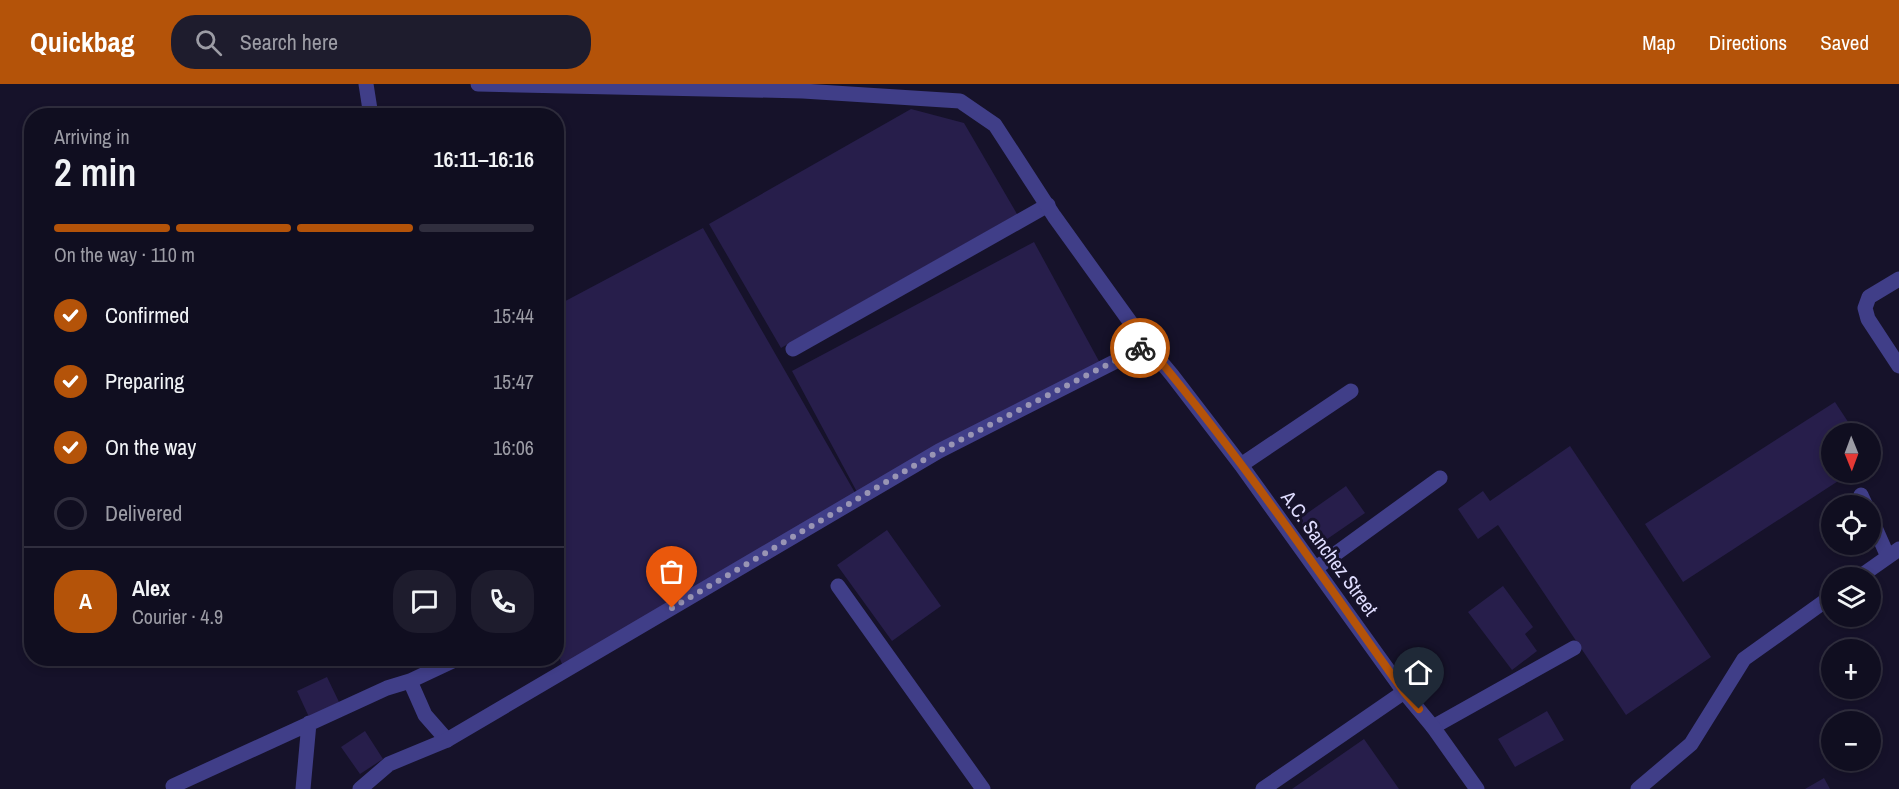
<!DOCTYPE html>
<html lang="en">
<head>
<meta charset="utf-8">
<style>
	body { margin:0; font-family:"Archivo Narrow",sans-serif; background:#1e1c2d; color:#f1f3f6; height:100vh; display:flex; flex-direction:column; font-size:22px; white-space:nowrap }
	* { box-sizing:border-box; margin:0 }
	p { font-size:20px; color:#9c9ca5 }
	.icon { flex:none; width:33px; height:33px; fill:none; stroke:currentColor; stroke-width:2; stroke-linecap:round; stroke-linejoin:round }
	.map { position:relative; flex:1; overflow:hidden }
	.sheet { position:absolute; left:24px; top:24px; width:540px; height:558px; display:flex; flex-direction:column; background:#100e20; border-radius:24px; box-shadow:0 3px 9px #0003,0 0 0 2px #302e3e }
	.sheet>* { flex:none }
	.needle { width:39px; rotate:179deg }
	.tools { position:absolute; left:1821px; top:339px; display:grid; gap:12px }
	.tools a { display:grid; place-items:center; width:60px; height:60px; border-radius:50%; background:#100e20; box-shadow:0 3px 9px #0003,0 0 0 2px #302e3e; font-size:30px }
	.pin { position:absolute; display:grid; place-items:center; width:51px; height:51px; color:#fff; margin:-62px -26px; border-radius:50% 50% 50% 0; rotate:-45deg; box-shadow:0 0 6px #0007 }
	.pin .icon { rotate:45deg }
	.courier { position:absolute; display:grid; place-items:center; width:60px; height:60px; margin:-30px; border:4px solid #b45309; border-radius:50%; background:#fff; color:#222; box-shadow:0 2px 8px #0007 }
	.summary em { font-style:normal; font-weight:600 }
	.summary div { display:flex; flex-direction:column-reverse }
	.summary { display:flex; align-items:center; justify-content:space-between; height:102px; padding:0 30px }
	h1 { font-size:39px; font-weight:600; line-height:45px }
	.bar { display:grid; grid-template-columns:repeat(4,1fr); gap:9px 6px; align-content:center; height:72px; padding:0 30px }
	.bar i { height:8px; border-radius:4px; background:#302e3e }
	.bar .selected { background:#b45309 }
	.bar p { grid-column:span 4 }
	.line { display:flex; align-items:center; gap:15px; padding:0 30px; border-top:2px solid #302e3e }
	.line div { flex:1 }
	.round { display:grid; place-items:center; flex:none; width:63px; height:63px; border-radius:24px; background:#1e1c2d }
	ol { padding:0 30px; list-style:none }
	li { display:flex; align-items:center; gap:18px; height:66px }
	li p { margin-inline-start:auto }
	li .icon { padding:6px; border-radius:50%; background:#b45309; color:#fff; stroke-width:4 }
	li:last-child { color:#9c9ca5 }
	li i { width:33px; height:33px; border:3px solid #302e3e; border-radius:50% }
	header { display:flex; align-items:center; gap:36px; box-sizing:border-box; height:84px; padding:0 30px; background:#b45309; color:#fff }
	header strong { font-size:28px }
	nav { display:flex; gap:33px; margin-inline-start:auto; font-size:21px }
	.search { width:420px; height:54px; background:#1e1c2d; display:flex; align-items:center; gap:15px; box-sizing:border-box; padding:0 21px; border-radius:24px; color:#9c9ca5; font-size:22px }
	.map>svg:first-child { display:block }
	.building { fill:#271e4b }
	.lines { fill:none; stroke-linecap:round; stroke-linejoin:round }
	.lane { stroke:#403e88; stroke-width:15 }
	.street { stroke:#403e88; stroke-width:15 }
	.done { stroke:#9995b4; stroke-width:6; stroke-dasharray:0 10.8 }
	.route { stroke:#b45309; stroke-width:8 }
	.labels { text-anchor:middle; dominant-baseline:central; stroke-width:6; stroke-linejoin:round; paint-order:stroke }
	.street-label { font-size:20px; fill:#dfdcfe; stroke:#16122a }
</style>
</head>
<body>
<header>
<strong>Quickbag</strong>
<div class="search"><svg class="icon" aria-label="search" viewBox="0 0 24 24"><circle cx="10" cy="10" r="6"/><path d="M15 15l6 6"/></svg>Search here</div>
<nav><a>Map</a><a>Directions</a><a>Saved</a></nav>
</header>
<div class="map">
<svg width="1899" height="705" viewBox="0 0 1899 705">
	<rect width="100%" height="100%" fill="#16122a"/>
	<path class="building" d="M911 25 964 39 1017 130 781 264 709 140Z
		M703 144 858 414 564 585 556 565V222Z
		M1034 158 1100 279 857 408 792 287Z
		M1835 318 1856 350H1832V388H1852L1683 498 1645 440Z
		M1570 362 1711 573 1626 631 1498 441 1478 455 1458 425 1483 407 1490 417Z
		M1346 402 1365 429 1317 462 1299 435Z
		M887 446 941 522 892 557 837 481Z
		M1503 502 1533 543 1525 550 1537 567 1512 586 1468 528Z
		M327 593 339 618 309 633 297 607Z
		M1547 627 1564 656 1515 683 1498 655Z
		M365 647 383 675 360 690 341 663Z
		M1364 655 1399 705H1292Z
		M1824 694 1830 705H1805Z"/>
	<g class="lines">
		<path class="lane" d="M1899 195 1869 213 1865 224 1868 235 1899 282
			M793 265 1048 121
			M1861 411 1866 422
			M1870 432 1888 473
			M1316 484 1440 394
			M1858 494 1899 465
			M838 502 983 705
			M410 597 459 574
			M1433 643 1574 564
			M173 702 387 604 410 597 425 631 447 656
			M303 705 309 639
			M1263 705 1404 608
			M1638 705 1691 660 1744 575 1832 512"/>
		<path class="street" d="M366 0 371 32
			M478 0 803 7 960 17 995 41 1054 132 1146 260 1172 291 1241 381 1404 608 1433 643 1477 705
			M1241 381 1351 307
			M360 705 389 680 447 656 939 367 1128 271 1146 260"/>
	</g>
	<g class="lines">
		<path class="done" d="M672 524 939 367 1140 264"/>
		<path class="route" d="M1140 264 1146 260C1239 370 1320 490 1404 608L1419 625"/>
	</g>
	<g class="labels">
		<g class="street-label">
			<text transform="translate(1330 469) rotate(54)">A.C. Sanchez Street</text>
		</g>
	</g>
</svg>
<div class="tools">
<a><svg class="needle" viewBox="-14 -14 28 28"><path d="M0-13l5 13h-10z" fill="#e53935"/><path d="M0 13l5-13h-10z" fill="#9c9ca5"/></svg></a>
<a><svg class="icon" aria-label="locate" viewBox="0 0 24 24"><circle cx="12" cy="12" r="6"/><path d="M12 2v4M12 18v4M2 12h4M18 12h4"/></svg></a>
<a><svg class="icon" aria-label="layers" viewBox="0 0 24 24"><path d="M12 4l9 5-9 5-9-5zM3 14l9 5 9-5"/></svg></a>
<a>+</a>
<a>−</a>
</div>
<div class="pin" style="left:672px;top:524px;background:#ea580c"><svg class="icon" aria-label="bag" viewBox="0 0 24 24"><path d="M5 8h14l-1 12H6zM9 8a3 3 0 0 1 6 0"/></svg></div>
<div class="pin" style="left:1419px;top:625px;background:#1f2937"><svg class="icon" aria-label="home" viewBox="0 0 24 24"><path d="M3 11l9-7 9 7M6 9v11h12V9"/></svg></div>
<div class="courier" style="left:1140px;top:264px"><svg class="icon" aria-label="bike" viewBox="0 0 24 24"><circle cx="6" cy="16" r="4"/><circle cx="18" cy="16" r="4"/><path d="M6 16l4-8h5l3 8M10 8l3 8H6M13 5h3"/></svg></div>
<section class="sheet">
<div class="summary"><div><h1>2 min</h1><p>Arriving in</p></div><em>16:11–16:16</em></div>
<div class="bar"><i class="selected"></i><i class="selected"></i><i class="selected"></i><i></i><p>On the way · 110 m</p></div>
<ol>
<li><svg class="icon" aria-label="check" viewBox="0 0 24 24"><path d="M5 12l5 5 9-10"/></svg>Confirmed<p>15:44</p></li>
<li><svg class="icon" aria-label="check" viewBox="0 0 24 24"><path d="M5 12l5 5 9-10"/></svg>Preparing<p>15:47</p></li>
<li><svg class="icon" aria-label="check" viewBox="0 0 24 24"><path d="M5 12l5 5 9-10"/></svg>On the way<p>16:06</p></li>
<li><i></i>Delivered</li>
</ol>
<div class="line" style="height:108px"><b class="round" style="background:#b45309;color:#fff">A</b><div><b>Alex</b><p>Courier · 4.9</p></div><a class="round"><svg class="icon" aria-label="chat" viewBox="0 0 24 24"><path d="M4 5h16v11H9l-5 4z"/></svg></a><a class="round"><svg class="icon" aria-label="phone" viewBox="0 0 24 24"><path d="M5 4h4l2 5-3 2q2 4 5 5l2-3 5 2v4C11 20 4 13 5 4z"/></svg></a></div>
</section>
</div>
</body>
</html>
